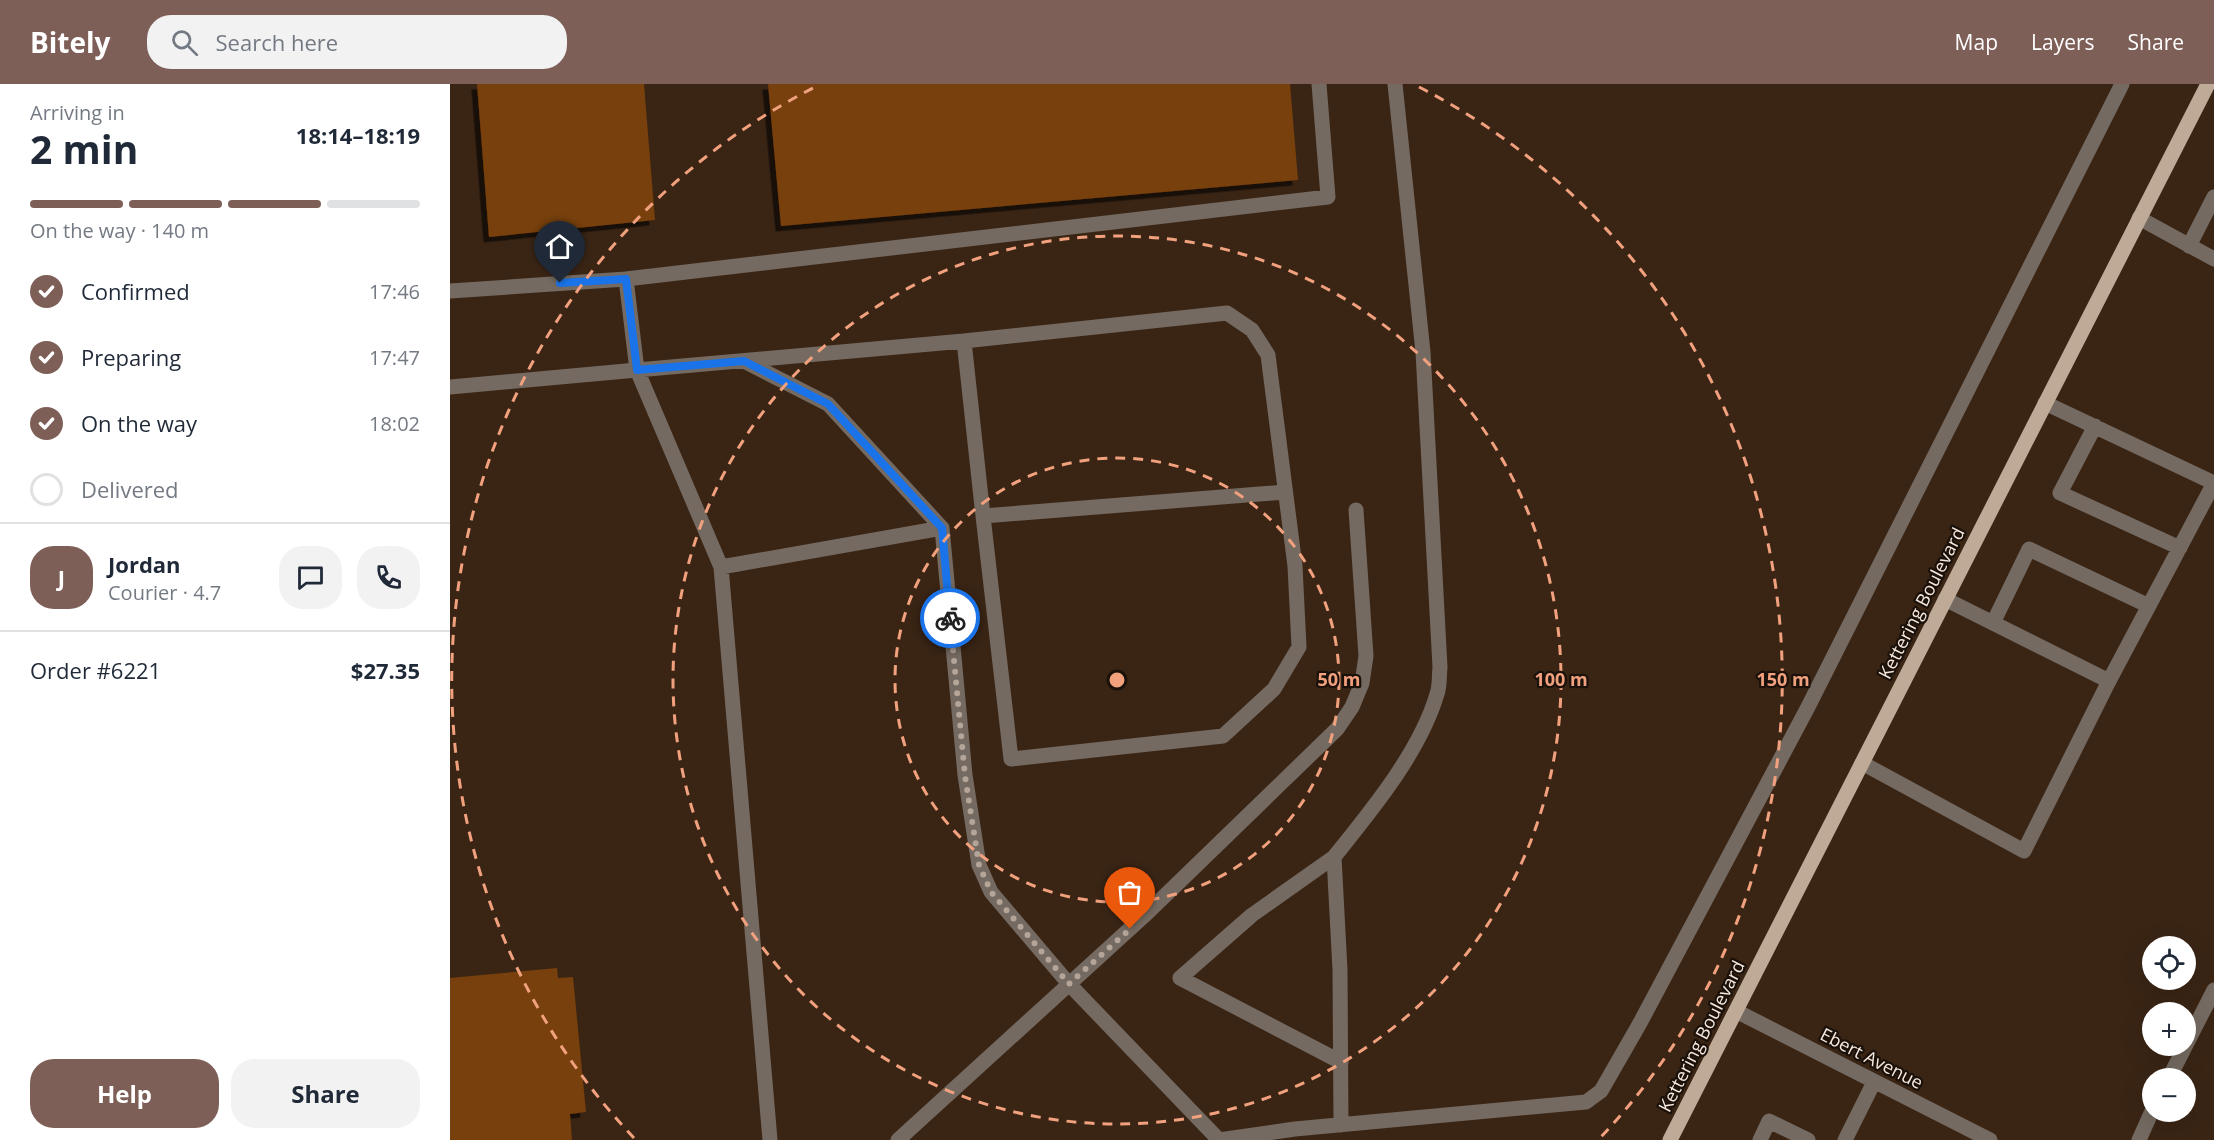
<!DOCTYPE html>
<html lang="en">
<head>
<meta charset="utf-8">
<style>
	body { margin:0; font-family:"Open Sans",sans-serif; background:#f2f2f3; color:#1f2937; height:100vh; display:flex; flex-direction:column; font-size:22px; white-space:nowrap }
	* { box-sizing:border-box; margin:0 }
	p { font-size:20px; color:#747a83 }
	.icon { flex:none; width:33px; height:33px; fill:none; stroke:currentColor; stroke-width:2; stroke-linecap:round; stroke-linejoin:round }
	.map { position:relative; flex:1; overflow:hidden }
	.side { display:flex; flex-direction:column; background:#fff; width:450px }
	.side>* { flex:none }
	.tools { position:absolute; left:1692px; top:852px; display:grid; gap:12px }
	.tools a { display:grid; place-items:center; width:54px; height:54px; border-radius:50%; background:#fff; box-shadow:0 6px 24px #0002; font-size:30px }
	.pin { position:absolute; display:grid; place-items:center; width:51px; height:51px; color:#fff; margin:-62px -26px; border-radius:50% 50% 50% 0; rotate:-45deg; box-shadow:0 0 6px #0007 }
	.pin .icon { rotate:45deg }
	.courier { position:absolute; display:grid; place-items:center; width:60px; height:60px; margin:-30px; border:4px solid #1a73e8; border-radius:50%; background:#fff; color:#222; box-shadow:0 2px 8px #0007 }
	.summary em { font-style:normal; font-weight:700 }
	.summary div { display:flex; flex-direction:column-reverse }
	.summary { display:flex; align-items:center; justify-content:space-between; height:102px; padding:0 30px }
	h1 { font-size:39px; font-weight:700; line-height:45px }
	.bar { display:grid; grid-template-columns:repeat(4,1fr); gap:9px 6px; align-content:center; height:72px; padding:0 30px }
	.bar i { height:8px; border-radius:4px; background:#e0e1e3 }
	.bar .active { background:#7e5f57 }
	.bar p { grid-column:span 4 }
	.line { display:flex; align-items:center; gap:15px; padding:0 30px; border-top:2px solid #e0e1e3 }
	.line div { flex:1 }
	.round { display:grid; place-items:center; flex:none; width:63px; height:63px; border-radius:24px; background:#f2f2f3 }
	ol { padding:0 30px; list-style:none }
	li { display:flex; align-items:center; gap:18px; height:66px }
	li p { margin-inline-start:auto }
	li .icon { padding:6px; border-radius:50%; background:#7e5f57; color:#fff; stroke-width:4 }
	li:last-child { color:#747a83 }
	li i { width:33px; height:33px; border:3px solid #e0e1e3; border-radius:50% }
	.cta { display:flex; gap:12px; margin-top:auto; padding:12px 30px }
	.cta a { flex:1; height:69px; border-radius:24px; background:#7e5f57; color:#fff; font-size:24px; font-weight:700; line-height:69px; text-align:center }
	.cta a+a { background:#f2f2f3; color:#1f2937 }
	header { display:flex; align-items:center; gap:36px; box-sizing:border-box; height:84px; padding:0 30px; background:#7e5f57; color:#fff }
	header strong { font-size:28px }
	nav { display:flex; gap:33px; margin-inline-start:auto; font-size:21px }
	.search { width:420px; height:54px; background:#f2f2f3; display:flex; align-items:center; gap:15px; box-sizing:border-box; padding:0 21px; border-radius:24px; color:#747a83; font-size:22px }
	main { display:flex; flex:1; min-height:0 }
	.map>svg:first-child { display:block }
	.building { fill:#773f0b; filter:url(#shadow) }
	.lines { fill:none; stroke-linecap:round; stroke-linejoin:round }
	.minor { stroke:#746a61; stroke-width:15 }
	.major { stroke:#beaa97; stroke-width:15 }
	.done { stroke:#b5a498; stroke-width:6; stroke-dasharray:0 10.8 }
	.route { stroke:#1a73e8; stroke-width:8 }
	.ring { fill:none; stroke:#f2a17e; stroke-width:3; stroke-dasharray:10 8 }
	.labels { text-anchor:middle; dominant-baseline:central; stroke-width:4.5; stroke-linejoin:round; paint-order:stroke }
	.street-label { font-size:18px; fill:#f7e8de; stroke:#1a110a }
	.centre { fill:#f2a17e; stroke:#1a110a; stroke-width:3 }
	.ring-label { font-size:18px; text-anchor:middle; font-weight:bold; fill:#f2a17e; stroke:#1a110a; stroke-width:4.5; stroke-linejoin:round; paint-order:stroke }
</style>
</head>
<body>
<header>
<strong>Bitely</strong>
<div class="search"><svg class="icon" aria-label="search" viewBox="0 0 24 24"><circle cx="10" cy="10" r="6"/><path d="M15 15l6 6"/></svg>Search here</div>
<nav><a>Map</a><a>Layers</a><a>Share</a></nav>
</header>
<main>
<section class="side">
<div class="summary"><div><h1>2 min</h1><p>Arriving in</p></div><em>18:14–18:19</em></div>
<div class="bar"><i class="active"></i><i class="active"></i><i class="active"></i><i></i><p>On the way · 140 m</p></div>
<ol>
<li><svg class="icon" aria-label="check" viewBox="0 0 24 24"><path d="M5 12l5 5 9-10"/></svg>Confirmed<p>17:46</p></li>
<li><svg class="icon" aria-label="check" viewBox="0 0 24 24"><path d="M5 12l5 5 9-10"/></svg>Preparing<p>17:47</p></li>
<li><svg class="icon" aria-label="check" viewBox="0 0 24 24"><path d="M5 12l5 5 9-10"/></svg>On the way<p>18:02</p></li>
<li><i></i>Delivered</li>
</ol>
<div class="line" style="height:108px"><b class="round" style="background:#7e5f57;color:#fff">J</b><div><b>Jordan</b><p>Courier · 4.7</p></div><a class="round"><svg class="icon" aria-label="chat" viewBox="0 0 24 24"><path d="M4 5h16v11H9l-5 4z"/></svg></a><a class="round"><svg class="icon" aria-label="phone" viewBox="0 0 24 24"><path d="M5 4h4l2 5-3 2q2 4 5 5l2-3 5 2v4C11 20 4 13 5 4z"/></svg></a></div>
<div class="line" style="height:78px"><div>Order #6221</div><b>$27.35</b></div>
<div class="cta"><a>Help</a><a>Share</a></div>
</section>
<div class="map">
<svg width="1764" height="1056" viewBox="0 0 1764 1056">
	<defs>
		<filter id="shadow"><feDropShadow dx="-5.5" dy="5.5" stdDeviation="0" flood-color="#0009"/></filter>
	</defs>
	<rect width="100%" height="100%" fill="#3a2515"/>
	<path class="building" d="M27 0H194L205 136 39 153Z
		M318 0H840L848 96 331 142Z
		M107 884 108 894 123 893 136 1028 120 1030 122 1056H0V894Z"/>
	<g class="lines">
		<path class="minor" d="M1689 134 1764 175
			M1739 162 1764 113
			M0 207 176 195
			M514 257 533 432
			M294 277 378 320 492 444 515 691 529 781 541 808 619 900 769 1056 845 1045 1136 1018 1151 1007 1190 939 1358 623 1672 0
			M0 303 187 286 271 483
			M1595 319 1764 399
			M1645 342 1610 409 1730 464
			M835 408 533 432 561 675 773 652 824 605 849 563 845 482 818 271 802 246 777 229 514 257 187 286 176 195 878 113 869 0
			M1495 515 1659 597
			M1543 539 1579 465 1699 522
			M1412 679 1574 767 1659 597 1764 399
			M884 773 802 831 730 894 891 978
			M1286 927 1540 1056
			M1719 994 1764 906
			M891 1041 890 886 884 773C921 727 970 668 987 610 990 602 989 592 990 583L973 268 945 0
			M320 1056 271 483 492 444
			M448 1056 695 831 887 645 902 623 912 599 916 572 906 426
			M1310 1056 1319 1037 1358 1056
			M1395 1056 1424 998
			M1689 1056 1702 1027"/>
		<path class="major" d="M1220 1056 1758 0"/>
	</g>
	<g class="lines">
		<path class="done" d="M500 534 515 692 529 781 541 808 619 900 680 845"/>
		<path class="route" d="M110 199 176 195 187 286 294 277 378 320 492 444 500 534"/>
	</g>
	<g class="ring">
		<circle cx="667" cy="596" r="222"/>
		<circle cx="667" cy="596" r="444"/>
		<path d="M184 1054A666 666 0 0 1 365 3M969 3A666 666 0 0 1 1150 1054"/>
	</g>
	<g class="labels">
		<g class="street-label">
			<text transform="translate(1471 519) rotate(-63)">Kettering Boulevard</text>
			<text transform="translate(1251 952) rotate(-63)">Kettering Boulevard</text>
			<text transform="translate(1422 974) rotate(27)">Ebert Avenue</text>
		</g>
	</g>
	<circle cx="667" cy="596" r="9" class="centre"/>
	<g class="ring-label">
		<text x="889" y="602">50 m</text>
		<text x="1111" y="602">100 m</text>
		<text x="1333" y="602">150 m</text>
	</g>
</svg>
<div class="tools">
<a><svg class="icon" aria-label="locate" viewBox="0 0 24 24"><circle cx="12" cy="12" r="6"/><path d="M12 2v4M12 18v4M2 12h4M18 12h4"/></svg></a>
<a>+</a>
<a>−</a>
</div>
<div class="pin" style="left:680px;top:845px;background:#ea580c"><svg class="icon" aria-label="bag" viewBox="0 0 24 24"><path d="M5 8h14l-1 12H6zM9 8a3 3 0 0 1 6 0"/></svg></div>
<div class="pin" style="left:110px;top:199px;background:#1f2937"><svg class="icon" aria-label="home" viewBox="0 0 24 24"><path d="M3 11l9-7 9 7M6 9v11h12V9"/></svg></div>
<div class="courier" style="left:500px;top:534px"><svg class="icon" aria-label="bike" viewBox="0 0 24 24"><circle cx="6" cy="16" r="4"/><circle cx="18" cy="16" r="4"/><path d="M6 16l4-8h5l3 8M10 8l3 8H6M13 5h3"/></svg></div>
</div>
</main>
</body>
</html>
